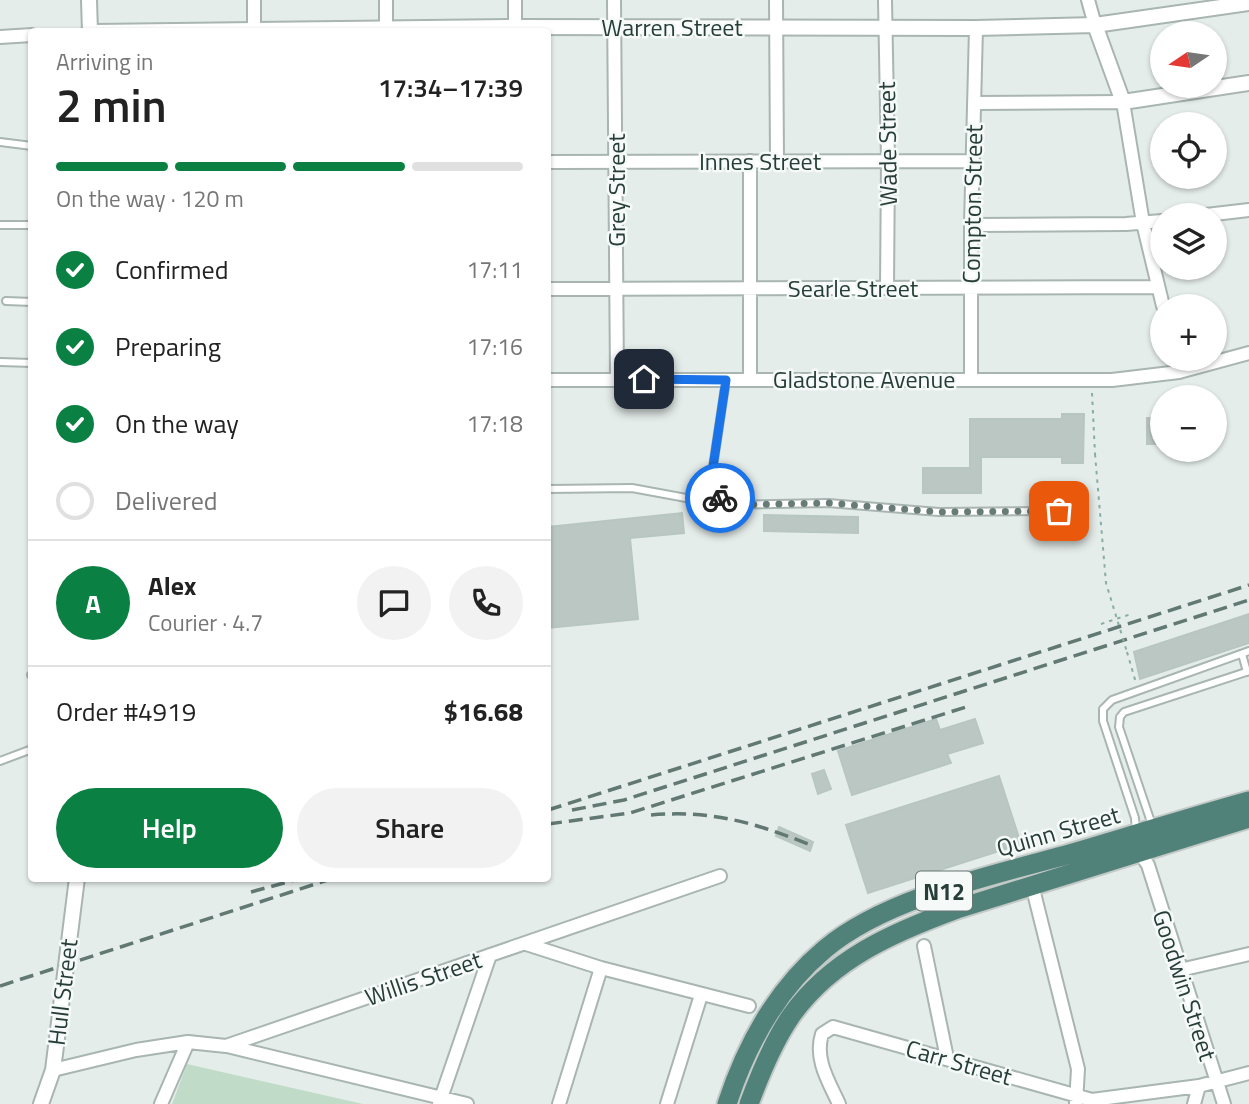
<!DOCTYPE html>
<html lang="en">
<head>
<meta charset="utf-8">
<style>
	body { margin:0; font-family:"Titillium Web",sans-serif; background:#f2f2f2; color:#222; height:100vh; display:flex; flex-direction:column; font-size:26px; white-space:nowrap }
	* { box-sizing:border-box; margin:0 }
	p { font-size:23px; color:#767676 }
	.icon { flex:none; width:38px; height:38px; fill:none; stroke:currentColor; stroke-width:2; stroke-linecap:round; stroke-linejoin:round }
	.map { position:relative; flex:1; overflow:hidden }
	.drawer { position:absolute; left:28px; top:28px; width:523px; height:854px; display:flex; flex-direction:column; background:#fff; border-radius:7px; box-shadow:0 2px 5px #0004 }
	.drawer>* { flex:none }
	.needle { width:46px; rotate:257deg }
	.controls { position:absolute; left:1150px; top:21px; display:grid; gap:14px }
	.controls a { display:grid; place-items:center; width:77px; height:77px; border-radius:50%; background:#fff; box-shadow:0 2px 5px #0004; font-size:35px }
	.pin { position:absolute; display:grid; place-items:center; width:60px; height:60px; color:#fff; margin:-30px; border-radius:14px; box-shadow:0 4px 10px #0006 }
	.courier { position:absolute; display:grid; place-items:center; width:70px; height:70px; margin:-35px; border:5px solid #1a73e8; border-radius:50%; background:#fff; color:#222; box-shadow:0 2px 9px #0007 }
	.headline em { font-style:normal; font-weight:600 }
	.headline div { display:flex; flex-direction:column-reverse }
	.headline { display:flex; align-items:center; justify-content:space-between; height:119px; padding:0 28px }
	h1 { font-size:46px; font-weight:600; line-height:52px }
	.bar { display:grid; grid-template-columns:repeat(4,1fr); gap:10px 7px; align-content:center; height:84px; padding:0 28px }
	.bar i { height:9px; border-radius:5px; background:#e0e0e0 }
	.bar .current { background:#0b8043 }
	.bar p { grid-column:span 4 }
	.line { display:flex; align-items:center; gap:18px; padding:0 28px; border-top:2px solid #e0e0e0 }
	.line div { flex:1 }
	.round { display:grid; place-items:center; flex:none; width:74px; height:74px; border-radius:37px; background:#f2f2f2 }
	ol { padding:0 28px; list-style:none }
	li { display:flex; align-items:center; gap:21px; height:77px }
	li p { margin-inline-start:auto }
	li .icon { padding:7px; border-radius:50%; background:#0b8043; color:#fff; stroke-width:4 }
	li:last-child { color:#767676 }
	li i { width:38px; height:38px; border:4px solid #e0e0e0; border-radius:50% }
	.action { display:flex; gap:14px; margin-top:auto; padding:14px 28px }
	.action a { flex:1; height:80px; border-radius:42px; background:#0b8043; color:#fff; font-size:28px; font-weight:600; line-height:80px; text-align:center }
	.action a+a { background:#f2f2f2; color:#222 }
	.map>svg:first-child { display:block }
	.green { fill:#c0dcc9 }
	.building { fill:#bbc7c3; stroke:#b8c6c1; stroke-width:2 }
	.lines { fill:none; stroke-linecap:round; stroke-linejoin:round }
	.service-casing { stroke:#a8b5b1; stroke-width:10 }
	.minor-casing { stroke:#a8b5b1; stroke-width:16 }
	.tertiary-casing { stroke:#a8b5b1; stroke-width:18 }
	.trunk-casing { stroke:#c2c9c7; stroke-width:23 }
	.path { stroke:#89ada4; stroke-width:2; stroke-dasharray:3.5 5; stroke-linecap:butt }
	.service { stroke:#fff; stroke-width:6 }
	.minor { stroke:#fff; stroke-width:12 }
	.tertiary { stroke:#fff; stroke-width:14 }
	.trunk { stroke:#51827a; stroke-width:19 }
	.rail { stroke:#617873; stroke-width:3.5; stroke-dasharray:14 7; stroke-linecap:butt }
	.path-bridge { stroke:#89ada4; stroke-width:2; stroke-dasharray:3.5 5; stroke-linecap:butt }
	.done { stroke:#697b76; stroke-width:7; stroke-dasharray:0 12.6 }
	.route { stroke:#1a73e8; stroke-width:9 }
	.labels { text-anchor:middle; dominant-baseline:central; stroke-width:5; stroke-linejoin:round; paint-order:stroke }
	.shield { fill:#f5f9f8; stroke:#647572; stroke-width:2 }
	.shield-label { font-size:23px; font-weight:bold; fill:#263d38 }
	.street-label { font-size:24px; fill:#263d38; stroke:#f5f9f8 }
</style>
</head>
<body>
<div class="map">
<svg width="1249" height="1104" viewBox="0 0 1249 1104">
	<rect width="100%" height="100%" fill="#e5edea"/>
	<path class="green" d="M187 1064 363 1104H172Z"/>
	<path class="building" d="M1062 414H1084L1083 463H1062V457H981V493H923V468H970V419H1062Z
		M1147 418H1162V444H1147Z
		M682 513 684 533 630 538 638 619 548 628V527Z
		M764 515 858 517V533L764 531Z
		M1249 614V643L1140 679 1134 652Z
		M936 719 940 730 975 719 983 743 947 754 951 763 852 795 838 751Z
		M824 770 831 789 818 794 812 774Z
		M999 776 1021 844 868 893 846 825Z
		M779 827 813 842 810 851 776 836Z"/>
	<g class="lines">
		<defs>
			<path id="service" d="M0 142 32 146
				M0 225H32
				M6 301 32 302
				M0 362 32 363
				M548 489 632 488 724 505 828 503 939 512 1059 511
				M724 505 711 480 726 380
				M1242 654 1247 672
				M31 675H32
				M1103 709 1112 700 1249 651
				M1103 709V721L1135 818 1136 833
				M1120 717 1124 712 1249 671
				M1120 717 1119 727 1152 825
				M0 761 32 749"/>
			<path id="minor" d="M386 0V32
				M515 0V32
				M614 0 617 379
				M776 0 777 161
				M885 0 888 161 887 288
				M1088 0 1095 25
				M254 32V0
				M0 37 32 35
				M974 103 1123 102 1143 223 1163 306
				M548 162 973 161
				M1206 215 1249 210
				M971 225 1126 224 1162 221
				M548 289 1158 287
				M750 379V161
				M548 380H1112L1179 372 1249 353
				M971 380V225L976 28
				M1139 846 1140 853 1148 865 1224 1104
				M1032 885 1078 1069 1076 1103
				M526 944 601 968 749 1006
				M924 946 947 1058
				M1180 970 1249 954
				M227 1046 467 1104
				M53 1070 136 1050 188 1042 226 1046 720 876
				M161 1104 188 1042
				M439 1104 490 955
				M559 1104 601 968
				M667 1104 701 995
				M839 1104C829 1082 814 1059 822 1034L833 1027 1092 1100 1199 1086 1249 1073
				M1194 1104 1199 1086"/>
			<path id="tertiary" d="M89 0 90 32
				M1095 25 1123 102 1249 83
				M94 32 515 27 976 28 1095 25 1249 3
				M41 1104 53 1070 77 878"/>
			<path id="trunk" d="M727 1104C746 1046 777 989 825 949 886 898 990 876 1066 855 1127 837 1188 818 1249 801
				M749 1104C760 1074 773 1042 791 1016 831 959 894 932 957 909L1249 818"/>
		</defs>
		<use href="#service" class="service-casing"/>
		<use href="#minor" class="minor-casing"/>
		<use href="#tertiary" class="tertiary-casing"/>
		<use href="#trunk" class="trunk-casing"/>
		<path class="path" d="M1092 393 1095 454
			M1101 624 1131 614
			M1127 652 1136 683"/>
		<use href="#service" class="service"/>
		<use href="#minor" class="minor"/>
		<use href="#tertiary" class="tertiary"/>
		<use href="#trunk" class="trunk"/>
		<path class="rail" d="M548 810 1249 585
			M572 810 624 800 1249 600
			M651 815C710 810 753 822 808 844
			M548 824 630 813 966 707
			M251 892 302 878
			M0 986 334 878"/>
		<path class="path-bridge" d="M1095 454 1106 583 1127 652"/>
	</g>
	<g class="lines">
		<path class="done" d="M720 498 724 505 828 503 939 512 1059 511"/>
		<path class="route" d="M644 379 726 380 711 480 720 498"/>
	</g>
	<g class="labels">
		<rect class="shield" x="916" y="871.5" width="56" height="39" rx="5"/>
		<g class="shield-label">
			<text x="944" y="891">N12</text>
		</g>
		<g class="street-label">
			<text x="672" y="27">Warren Street</text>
			<text transform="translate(887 144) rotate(-91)">Wade Street</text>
			<text x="760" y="161">Innes Street</text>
			<text transform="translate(616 190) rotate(-90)">Grey Street</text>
			<text transform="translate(972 204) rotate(-89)">Compton Street</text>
			<text x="853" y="288">Searle Street</text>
			<text x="864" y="379">Gladstone Avenue</text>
			<text transform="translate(1058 831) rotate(-16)">Quinn Street</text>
			<text transform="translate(423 978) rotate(-19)">Willis Street</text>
			<text transform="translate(1185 985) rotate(72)">Goodwin Street</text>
			<text transform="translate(62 992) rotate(-83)">Hull Street</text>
			<text transform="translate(959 1062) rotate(16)">Carr Street</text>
		</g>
	</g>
</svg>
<div class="controls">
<a><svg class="needle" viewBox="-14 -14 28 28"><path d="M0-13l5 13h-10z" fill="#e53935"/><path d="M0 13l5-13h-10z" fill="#767676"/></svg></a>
<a><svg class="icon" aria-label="locate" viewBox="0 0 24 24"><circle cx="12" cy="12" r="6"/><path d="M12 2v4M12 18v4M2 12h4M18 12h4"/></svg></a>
<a><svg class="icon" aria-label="layers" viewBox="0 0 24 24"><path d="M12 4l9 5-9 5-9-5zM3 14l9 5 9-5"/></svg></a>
<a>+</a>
<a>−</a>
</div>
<div class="pin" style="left:1059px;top:511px;background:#ea580c"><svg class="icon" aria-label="bag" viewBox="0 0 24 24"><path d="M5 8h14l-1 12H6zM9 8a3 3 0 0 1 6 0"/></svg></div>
<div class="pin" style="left:644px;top:379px;background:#1f2937"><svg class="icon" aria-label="home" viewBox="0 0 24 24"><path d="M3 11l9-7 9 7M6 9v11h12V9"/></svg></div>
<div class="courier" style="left:720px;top:498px"><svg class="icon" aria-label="bike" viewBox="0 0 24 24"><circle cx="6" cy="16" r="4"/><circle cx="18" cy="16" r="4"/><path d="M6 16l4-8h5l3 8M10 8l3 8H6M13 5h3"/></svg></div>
<section class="drawer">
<div class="headline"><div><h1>2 min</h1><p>Arriving in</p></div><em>17:34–17:39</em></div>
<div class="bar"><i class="current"></i><i class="current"></i><i class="current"></i><i></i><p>On the way · 120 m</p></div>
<ol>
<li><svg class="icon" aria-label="check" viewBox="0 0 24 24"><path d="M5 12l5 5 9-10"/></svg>Confirmed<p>17:11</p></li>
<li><svg class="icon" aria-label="check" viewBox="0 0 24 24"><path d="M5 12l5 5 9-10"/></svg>Preparing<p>17:16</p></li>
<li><svg class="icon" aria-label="check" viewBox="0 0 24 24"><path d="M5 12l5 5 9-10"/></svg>On the way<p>17:18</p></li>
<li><i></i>Delivered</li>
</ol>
<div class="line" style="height:126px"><b class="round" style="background:#0b8043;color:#fff">A</b><div><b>Alex</b><p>Courier · 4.7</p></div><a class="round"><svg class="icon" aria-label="chat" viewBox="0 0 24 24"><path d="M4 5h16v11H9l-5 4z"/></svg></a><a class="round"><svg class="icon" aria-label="phone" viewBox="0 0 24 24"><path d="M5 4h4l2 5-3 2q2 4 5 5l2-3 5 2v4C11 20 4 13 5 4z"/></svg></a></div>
<div class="line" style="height:91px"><div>Order #4919</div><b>$16.68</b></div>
<div class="action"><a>Help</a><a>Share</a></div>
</section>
</div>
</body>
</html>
